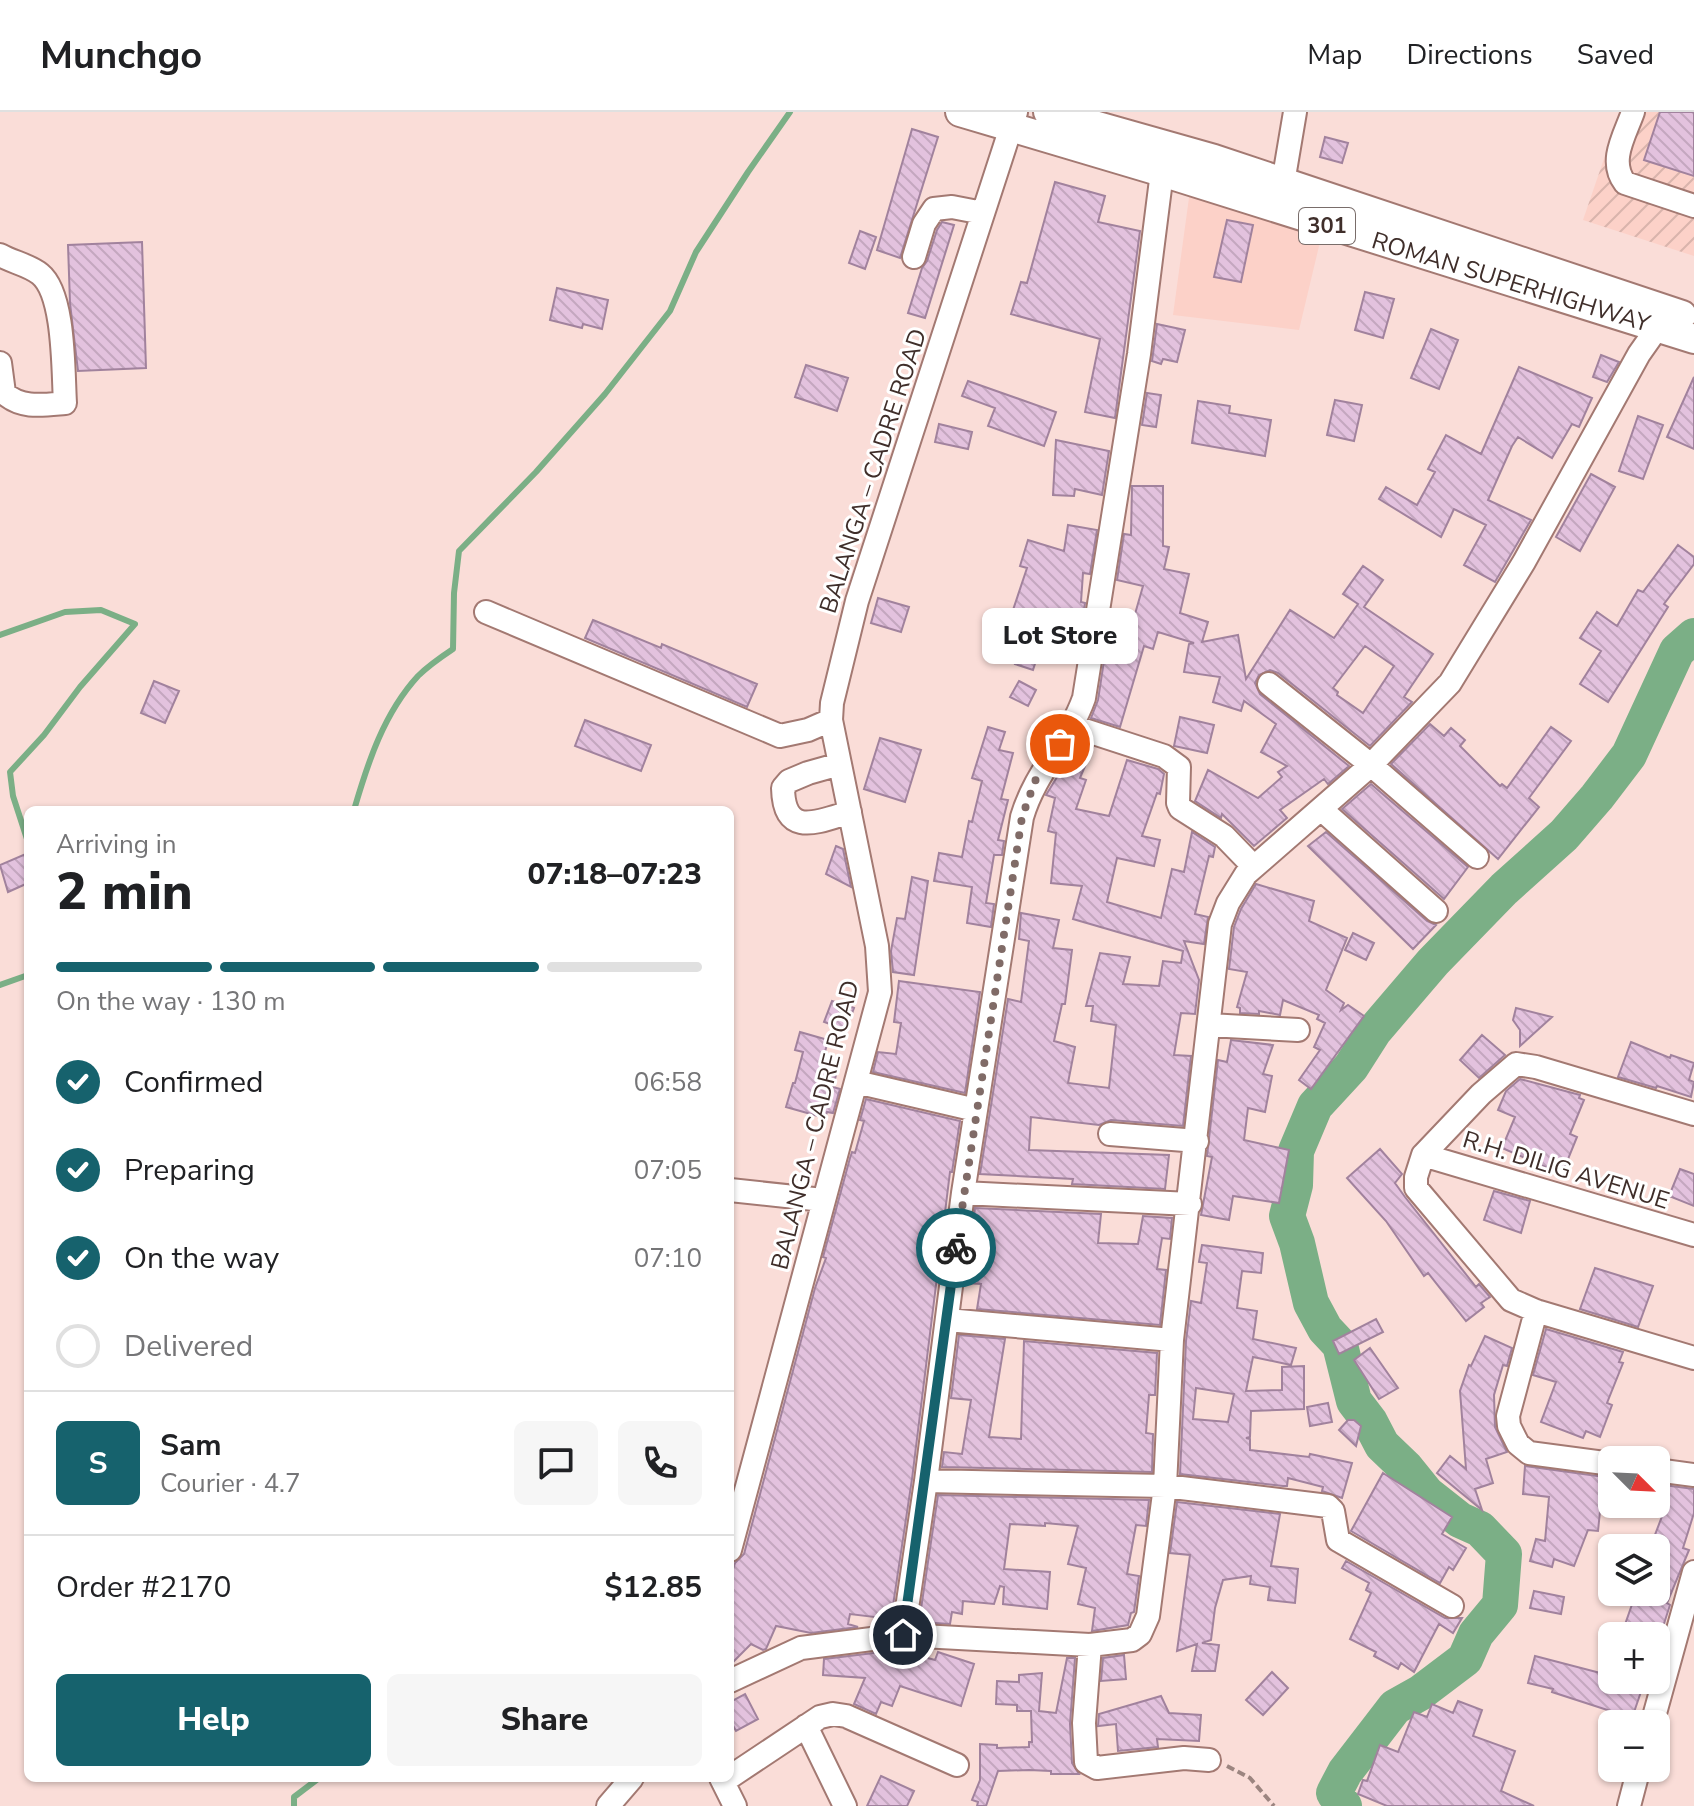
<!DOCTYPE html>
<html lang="en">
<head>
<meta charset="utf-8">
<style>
	body { margin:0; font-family:"Nunito Sans",sans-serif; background:#f6f6f6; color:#202124; height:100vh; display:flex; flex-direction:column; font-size:30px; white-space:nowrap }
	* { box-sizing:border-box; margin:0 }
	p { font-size:26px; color:#757577 }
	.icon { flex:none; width:44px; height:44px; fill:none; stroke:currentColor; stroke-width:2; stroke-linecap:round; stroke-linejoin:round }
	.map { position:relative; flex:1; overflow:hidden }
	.details { position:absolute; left:24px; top:694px; width:710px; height:976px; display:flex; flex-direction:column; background:#fff; border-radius:12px; box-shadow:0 2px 6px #0004 }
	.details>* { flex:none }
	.needle { width:52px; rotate:114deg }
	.tools { position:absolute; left:1598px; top:1334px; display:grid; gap:16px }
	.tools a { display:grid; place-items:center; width:72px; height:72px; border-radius:12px; background:#fff; box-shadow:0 2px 6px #0004; font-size:40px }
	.pin { position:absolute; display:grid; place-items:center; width:68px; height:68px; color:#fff; margin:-34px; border:4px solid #fff; border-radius:50%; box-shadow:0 2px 8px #0007 }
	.courier { position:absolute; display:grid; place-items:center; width:80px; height:80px; margin:-40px; border:6px solid #16626d; border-radius:50%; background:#fff; color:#222; box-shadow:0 2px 10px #0007 }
	.bubble { position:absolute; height:56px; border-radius:12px; background:#fff; box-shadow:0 2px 6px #0004; font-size:26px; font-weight:800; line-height:56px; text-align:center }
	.head em { font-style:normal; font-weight:800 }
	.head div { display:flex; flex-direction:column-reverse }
	.head { display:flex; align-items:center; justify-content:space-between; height:136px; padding:0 32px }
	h1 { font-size:52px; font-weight:800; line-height:60px }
	.bar { display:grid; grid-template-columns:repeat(4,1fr); gap:12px 8px; align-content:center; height:96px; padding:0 32px }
	.bar i { height:10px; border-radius:6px; background:#e0e0e0 }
	.bar .selected { background:#16626d }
	.bar p { grid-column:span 4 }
	.line { display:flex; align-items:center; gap:20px; padding:0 32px; border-top:2px solid #e0e0e0 }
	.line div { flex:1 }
	.round { display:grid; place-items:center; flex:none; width:84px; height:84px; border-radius:12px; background:#f6f6f6 }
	ol { padding:0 32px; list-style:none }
	li { display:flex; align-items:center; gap:24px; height:88px }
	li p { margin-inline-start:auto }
	li .icon { padding:8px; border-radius:50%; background:#16626d; color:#fff; stroke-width:4 }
	li:last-child { color:#757577 }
	li i { width:44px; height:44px; border:4px solid #e0e0e0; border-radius:50% }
	.action { display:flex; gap:16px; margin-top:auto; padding:16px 32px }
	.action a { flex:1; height:92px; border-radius:12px; background:#16626d; color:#fff; font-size:32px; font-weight:800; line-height:92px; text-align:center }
	.action a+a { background:#f6f6f6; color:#202124 }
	header { display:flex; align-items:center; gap:48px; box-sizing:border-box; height:112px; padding:0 40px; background:#fff; border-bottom:2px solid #e0e0e0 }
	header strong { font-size:38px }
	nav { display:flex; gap:44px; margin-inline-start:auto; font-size:28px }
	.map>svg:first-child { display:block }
	.built { fill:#fcd1c8 }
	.industrial { fill:url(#industrial-furrows) }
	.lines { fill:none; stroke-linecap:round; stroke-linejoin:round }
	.stream { stroke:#7baf86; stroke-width:6 }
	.river { stroke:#7baf86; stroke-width:36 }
	.building { fill:url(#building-back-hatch); stroke:#a1829d; stroke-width:2; fill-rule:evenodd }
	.minor-casing { stroke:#a37972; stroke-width:26 }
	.major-casing { stroke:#a37972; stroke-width:32 }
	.path { stroke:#9c8580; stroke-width:4; stroke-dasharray:8 4; stroke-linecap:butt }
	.minor { stroke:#fff; stroke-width:22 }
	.major { stroke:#fff; stroke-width:28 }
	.done { stroke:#806b67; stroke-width:8; stroke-dasharray:0 14.4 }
	.route { stroke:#16626d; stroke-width:10 }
	.labels { text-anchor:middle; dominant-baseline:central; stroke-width:6; stroke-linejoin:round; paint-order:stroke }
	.shield { fill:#fff; stroke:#796d6a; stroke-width:2 }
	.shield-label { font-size:22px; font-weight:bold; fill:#3f2e2a }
	.street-label { font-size:24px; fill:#3f2e2a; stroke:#fff }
</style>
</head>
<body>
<header>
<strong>Munchgo</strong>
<nav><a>Map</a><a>Directions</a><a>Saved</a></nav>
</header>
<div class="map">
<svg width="1694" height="1694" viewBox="0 0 1694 1694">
	<defs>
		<pattern id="industrial-furrows" width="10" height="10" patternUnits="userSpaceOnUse" patternTransform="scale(2)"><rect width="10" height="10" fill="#fcd1c8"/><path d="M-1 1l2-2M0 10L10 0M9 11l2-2" fill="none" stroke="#d9b4ac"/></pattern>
		<pattern id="building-back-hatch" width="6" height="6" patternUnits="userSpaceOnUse" patternTransform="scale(2)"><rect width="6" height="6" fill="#e3c2de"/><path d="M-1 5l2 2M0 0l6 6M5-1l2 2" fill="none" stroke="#c4a7bf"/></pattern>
	</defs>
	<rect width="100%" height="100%" fill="#faddd8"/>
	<path class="built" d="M1191 71 1325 109 1299 218 1173 203Z"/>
	<path class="industrial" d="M1620 0H1694V144L1583 108Z"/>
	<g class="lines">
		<path class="stream" d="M0 523 65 500 101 498 135 512 80 575 44 623 10 660 13 684 28 730
			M354 698C368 650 384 601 418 564 428 554 441 545 453 537L454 481 459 439 536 360 605 282 670 199 696 140 748 60 790 0
			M0 873 28 863
			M294 1694V1685L319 1666"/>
		<path class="river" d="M1344 1694 1334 1681 1345 1660 1395 1595 1420 1581 1465 1547 1476 1522 1500 1493 1504 1442 1480 1417 1460 1408 1427 1382 1406 1356 1382 1333 1370 1310 1354 1289 1340 1233 1325 1217 1311 1191 1297 1131 1287 1104 1295 1073 1296 1039 1315 994 1351 955 1374 919 1433 850 1504 777 1564 723 1597 685 1629 643 1677 539 1694 524"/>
	</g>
	<path class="building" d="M1660 0H1694V64L1644 48Z
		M912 17 938 25 900 146 877 138Z
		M1325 25 1348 31 1342 51 1320 45Z
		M1055 70 1105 84 1098 110 1140 119 1115 306 1085 300 1100 227 1011 202 1021 170 1027 171Z
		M1227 108 1253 113 1241 170 1214 165Z
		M942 110 954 113 925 206 908 201 922 156 927 149 937 118Z
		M860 119 876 125 865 157 849 151Z
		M142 130 146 256 78 259 70 191 68 133Z
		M557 176 608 188 602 217 583 212 582 216 550 208Z
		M1365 180 1394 187 1383 226 1355 218Z
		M1157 212 1185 218 1177 250 1163 247 1161 252 1152 249Z
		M1431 217 1458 228 1439 277 1411 266Z
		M1601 243 1619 250 1607 270 1593 265Z
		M806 253 848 266 837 299 795 285Z
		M1519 255 1592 286 1579 315 1572 312 1552 346 1518 325 1512 334 1488 388 1531 408 1495 470 1464 453 1486 413 1454 397 1441 425 1379 387 1386 375 1417 393 1435 360 1428 357 1446 323 1481 342Z
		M1694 265V337L1667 325Z
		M968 269 1056 300 1044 334 988 314 995 296 962 284Z
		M1147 281 1161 283 1156 315 1142 313Z
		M1335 288 1362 293 1354 329 1327 323Z
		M1198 289 1230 294 1229 301 1271 308 1265 344 1192 331Z
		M1638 304 1663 313 1643 367 1619 359Z
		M939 312 972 320 968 337 935 330Z
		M1056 328 1109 339 1102 383 1075 377 1074 384 1053 383Z
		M1591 362 1615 375 1580 439 1556 425Z
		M1132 374H1163V434L1169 435 1164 457 1189 462 1180 501 1208 510 1202 530 1238 523 1246 567 1290 498 1334 526 1358 492 1343 482 1363 454 1383 468 1364 495 1433 542 1404 585 1412 590 1370 634 1278 561 1270 558 1259 563 1255 571 1260 582 1349 654 1328 672 1324 667 1280 698 1287 706 1254 734 1222 702 1221 706 1195 689 1208 658 1258 686 1282 665 1278 660 1287 654 1261 640 1276 612 1244 589 1241 599 1213 590 1220 565 1184 560 1189 532 1194 531 1158 520 1153 537 1144 534 1120 615 1091 606 1098 588 1111 503 1133 509 1143 474 1117 468 1124 422 1131 423ZM1365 534 1394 554 1363 601 1337 583 1338 580 1333 576Z
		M1068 413 1097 418 1090 462 1083 461 1081 490 1085 491 1080 525 1072 523 1066 542 1041 533 1033 558 1015 552 1029 509 1011 504 1027 456 1020 454 1028 428 1064 439Z
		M1678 433 1694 445V452L1664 492 1668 495 1608 590 1580 572 1601 539 1580 526 1597 500 1617 514 1638 478 1643 480Z
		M878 486 909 495 901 520 871 511Z
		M593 508 661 536 662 532 757 572 747 595 585 526Z
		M154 569 179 579 165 611 141 601Z
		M1019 569 1036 578 1028 594 1010 585Z
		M1180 605 1214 613 1207 641 1174 634Z
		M585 608 651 633 641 659 575 634Z
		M1430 612 1444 624 1451 616 1465 628 1460 634 1500 674 1502 672 1507 676 1551 615 1571 629 1529 686 1539 695 1498 747 1391 652Z
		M988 615 1005 620 999 638 1013 641 1001 687 1008 688 998 728 1004 729 1002 743H994L986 791 994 792 991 815 967 811 972 775 934 769 939 741 962 745 969 709 972 710 982 669 972 666Z
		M880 626 921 638 905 690 864 677Z
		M1078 631 1093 635 1080 666 1086 668 1076 697 1109 704 1127 648 1158 657 1164 662 1160 682 1157 681 1142 724 1160 728 1154 754 1117 746 1107 790 1161 806 1172 757 1184 760 1192 720 1215 735 1213 745 1209 744 1195 802 1208 805 1204 832 1184 829 1199 868 1195 902 1181 901 1174 943 1191 944 1183 1014 1111 1008 1099 1013 1031 1005 1029 1038 1169 1043 1165 1077 1072 1072 1073 1067 980 1062 1008 887 1021 890 1029 829 1019 827 1021 801 1059 808 1053 836 1072 838 1065 892H1062L1054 929 1075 935 1068 971 1109 976 1116 913 1091 909 1093 894H1086L1100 841 1130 845 1123 872 1159 874 1163 849 1181 851 1183 839 1073 807 1082 774 1051 771 1056 721 1048 719 1055 686 1046 683Z
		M1371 672 1468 755 1444 787 1342 697Z
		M1326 720 1427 809 1436 813 1413 837 1308 734Z
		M836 734 843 737 851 775 826 762Z
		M28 741V771L8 780 0 753Z
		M912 765 928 769 914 863 893 860 891 839 897 806 905 807Z
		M1256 772 1314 789 1309 809 1347 826 1326 878 1344 891 1341 898 1348 893 1364 904 1311 977 1299 968 1320 938 1314 935 1325 911 1317 907 1319 903 1283 888 1280 903 1259 899V902L1240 901V896L1237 895 1247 860 1229 857 1234 815 1241 797Z
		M1353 821 1374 831 1366 848 1345 838Z
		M899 869 980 880 965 981 873 960 878 940 896 942 901 911 894 910Z
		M832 889 854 896 846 918 824 910Z
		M1516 896 1552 905 1520 934V918L1513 908Z
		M800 920 828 928 823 948 839 951 833 975 840 977 833 1001 827 1000 825 1006 786 995 793 971H795L803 940 795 938Z
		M1482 923 1505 943 1479 966 1460 948Z
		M1231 928 1273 933 1263 962 1272 964 1265 1000 1248 996 1244 1028 1289 1038 1279 1091 1233 1084 1229 1108 1201 1103 1212 1045 1207 1044 1218 948 1227 950Z
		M1631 930 1670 946 1671 943 1694 951 1689 968 1694 970 1691 985 1657 974 1656 976 1618 965Z
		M1520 967 1580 983 1579 986 1584 988 1570 1022 1577 1025 1562 1062 1502 1036 1515 1005 1498 998 1506 979Z
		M866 987 960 1009 952 1060H950L912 1367 891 1507 850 1502 848 1512 858 1515 811 1521 776 1514 766 1537 763 1538 751 1532 730 1553V1467L735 1451 744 1442 815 1176 826 1146 823 1145 850 1046 852 1040 855 1041 864 1009 860 1008Z
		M1380 1037 1402 1062 1395 1071 1405 1085 1476 1175 1479 1172 1490 1185 1481 1191 1484 1195 1466 1209 1428 1161 1424 1164 1386 1109 1347 1066Z
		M1680 1057 1694 1062V1094L1669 1084Z
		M1494 1079 1530 1089 1521 1121 1484 1108Z
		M975 1096 1101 1102 1098 1131 1138 1132 1143 1104 1172 1106 1170 1127 1162 1126 1157 1157 1166 1158 1160 1213 977 1197 981 1172 966 1171Z
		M1202 1133 1263 1141 1261 1161 1242 1159 1237 1196 1257 1199 1253 1227 1296 1236 1291 1253 1253 1245 1246 1279 1282 1278V1255L1304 1254V1297L1251 1299 1250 1325 1246 1326 1250 1327V1338L1309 1345 1310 1342 1352 1351 1342 1386 1322 1379 1323 1375 1288 1366 1287 1374H1283L1180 1362 1186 1229 1191 1189 1201 1191 1207 1151 1199 1150ZM1196 1276 1234 1282 1228 1310 1193 1307Z
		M1595 1156 1653 1174 1638 1215 1580 1197Z
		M1376 1207 1383 1220 1339 1242 1333 1229Z
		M1546 1217 1623 1240 1619 1250 1623 1251 1607 1291 1612 1293 1600 1325 1586 1319 1583 1326 1541 1310 1556 1270 1533 1263Z
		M959 1223 1005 1227 989 1325 1021 1327 1024 1229 1157 1241 1155 1283H1149L1146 1321 1153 1322 1152 1360 942 1355 944 1340 962 1342 971 1288 951 1286Z
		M1485 1224 1512 1236 1507 1254 1503 1253 1494 1283 1495 1315 1507 1340 1486 1347 1493 1371 1475 1377 1482 1398 1437 1361 1450 1344 1466 1357 1460 1279 1469 1253 1471 1254Z
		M1370 1236 1398 1276 1379 1287 1354 1248Z
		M1328 1291 1332 1310 1310 1314 1307 1295Z
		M1348 1308H1354L1361 1314 1356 1334 1339 1318Z
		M1525 1354 1612 1366V1391L1601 1390 1598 1419 1588 1418 1574 1454 1554 1447 1552 1455 1530 1449 1536 1427 1545 1429 1549 1385 1523 1382Z
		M1383 1361 1452 1405 1442 1422 1466 1436 1453 1458 1449 1455 1440 1471 1351 1419Z
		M1656 1372 1694 1377V1401L1683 1436 1689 1438 1667 1491 1670 1493 1660 1524H1621L1636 1481 1656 1488V1436H1650L1664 1399 1656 1398Z
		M938 1383 1149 1388 1146 1414 1136 1413 1127 1462 1139 1464 1134 1500 1131 1501 1128 1513 1092 1519 1095 1496 1078 1492 1086 1456 1068 1452 1078 1414 1045 1411V1414L1010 1412 1004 1457 1050 1460 1047 1497 1003 1492 1004 1475 1000 1474 994 1492 963 1489 962 1502 952 1500 950 1512 919 1510Z
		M1177 1390 1280 1402 1271 1454 1298 1457 1295 1491 1268 1488 1270 1475 1250 1472 1251 1464 1223 1468 1215 1496 1211 1528 1202 1531 1219 1533 1215 1559H1192L1197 1532 1177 1539 1190 1443 1170 1441Z
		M1346 1449 1445 1506H1462L1453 1521 1439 1512 1414 1560 1401 1551 1398 1557 1374 1544 1376 1540 1350 1527 1371 1481 1366 1478 1369 1471 1342 1456Z
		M1534 1479 1564 1485 1561 1502 1530 1496Z
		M899 1538 935 1548 938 1540 974 1552 961 1594 900 1574 892 1594 881 1590 876 1602 854 1592 865 1566 823 1563 824 1547Z
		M1124 1543 1126 1567 1101 1569 1103 1546Z
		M1535 1544 1612 1564V1568H1645L1632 1606 1552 1580 1553 1577 1528 1571Z
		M1067 1546H1075L1070 1612 1072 1651 1079 1662H1051V1659L1029 1658 998 1659 986 1694H977L978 1690 972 1688 980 1668V1632L997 1633V1636L1029 1635V1630H1032L1031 1599H1017V1593L996 1592 997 1569 1019 1570V1563L1042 1561 1039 1599 1056 1601Z
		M1272 1560 1288 1576 1263 1603 1246 1588Z
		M745 1582 758 1607 736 1619 730 1608V1590Z
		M1161 1584 1169 1601 1201 1603 1199 1629 1157 1627 1158 1635 1118 1639 1116 1612 1098 1614 1099 1602Z
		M1458 1589 1482 1598 1473 1624 1515 1639 1501 1679 1534 1694H1387L1358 1682 1363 1668 1367 1669 1380 1633 1398 1640 1414 1600 1427 1605 1432 1592 1453 1601Z
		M881 1664 914 1679 907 1694H867Z"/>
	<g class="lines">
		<defs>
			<path id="minor" d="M1633 0C1625 23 1608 49 1625 71L1694 94
				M1283 71 1295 0
				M0 143C12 150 29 153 40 162 65 182 63 260 65 291 43 293 21 297 4 281L0 251
				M914 145 924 112 934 97 952 95 983 101
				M486 500 780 624 808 618 831 608
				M1269 572 1371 653 1477 745
				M1072 614 1164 644 1179 655 1178 691 1180 696 1224 724 1254 755
				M840 652 808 661 789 669 783 676C784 726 817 710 850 700
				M1322 698 1436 799
				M1209 913 1298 918
				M856 970 976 998
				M1694 1002 1536 955 1516 952 1481 982 1423 1043 1416 1065V1076L1511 1188 1536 1199 1694 1246
				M1110 1022 1197 1029
				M1423 1043 1694 1123
				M730 1078 823 1088
				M963 1081 1190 1092
				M1536 1199 1508 1304 1509 1314 1518 1332 1529 1341 1612 1352
				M947 1208 1172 1228
				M1656 1358 1694 1363
				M926 1369 1165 1374 1172 1228 1220 812 1228 791 1246 762 1371 653 1450 571 1524 450 1639 242 1658 215
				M730 1438 880 880 877 834 831 608 832 591 857 489 1016 0
				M903 1523 1090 1533 1132 1528 1140 1522 1148 1504 1165 1374 1328 1394 1333 1399 1338 1428 1452 1494
				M1090 1533 1084 1611 1086 1650 1097 1656 1184 1646 1209 1648
				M730 1569 801 1536 903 1523 926 1369 963 1081 1022 705C1036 658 1068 631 1084 586L1139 242 1162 60
				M1652 1612 1694 1460
				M806 1614 845 1694
				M730 1665 820 1605 833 1602 846 1604 957 1653
				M721 1666 735 1694
				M608 1694 632 1666
				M1629 1694 1639 1656"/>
			<path id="major" d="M960 0 1162 60 1694 227
				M1048 0 1214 47 1682 203"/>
		</defs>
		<use href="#minor" class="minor-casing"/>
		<use href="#major" class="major-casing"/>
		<path class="path" d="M1227 1654 1250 1666 1274 1694"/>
		<use href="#minor" class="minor"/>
		<use href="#major" class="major"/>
	</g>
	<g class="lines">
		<path class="done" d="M956 1136 1022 705 1035 669 1060 632"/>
		<path class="route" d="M903 1523 956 1136"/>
	</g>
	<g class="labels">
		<rect class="shield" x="1299" y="96" width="56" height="36" rx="6"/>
		<g class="shield-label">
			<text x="1327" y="114">301</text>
		</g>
		<g class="street-label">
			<text transform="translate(1511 170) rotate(17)">ROMAN SUPERHIGHWAY</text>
			<text transform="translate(873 359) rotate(-72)">BALANGA – CADRE ROAD</text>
			<text transform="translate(815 1013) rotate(-76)">BALANGA – CADRE ROAD</text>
			<text transform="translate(1566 1058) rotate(17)">R.H. DILIG AVENUE</text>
		</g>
	</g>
</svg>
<div class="tools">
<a><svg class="needle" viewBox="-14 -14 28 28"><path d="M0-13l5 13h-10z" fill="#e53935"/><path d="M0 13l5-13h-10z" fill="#757577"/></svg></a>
<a><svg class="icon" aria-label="layers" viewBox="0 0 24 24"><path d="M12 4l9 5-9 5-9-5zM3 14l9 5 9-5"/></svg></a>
<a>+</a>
<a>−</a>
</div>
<div class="pin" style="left:1060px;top:632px;background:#ea580c"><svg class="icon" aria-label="bag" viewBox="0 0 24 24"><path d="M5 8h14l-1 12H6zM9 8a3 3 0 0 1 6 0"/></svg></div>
<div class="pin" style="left:903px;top:1523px;background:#1f2937"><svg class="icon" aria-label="home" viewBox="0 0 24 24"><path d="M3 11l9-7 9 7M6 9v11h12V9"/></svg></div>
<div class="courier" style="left:956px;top:1136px"><svg class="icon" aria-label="bike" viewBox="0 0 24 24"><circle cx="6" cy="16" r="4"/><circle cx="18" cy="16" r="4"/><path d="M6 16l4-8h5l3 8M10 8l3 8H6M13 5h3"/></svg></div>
<div class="bubble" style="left:982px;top:496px;width:156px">Lot Store</div>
<section class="details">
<div class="head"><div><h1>2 min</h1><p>Arriving in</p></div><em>07:18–07:23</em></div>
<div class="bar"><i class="selected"></i><i class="selected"></i><i class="selected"></i><i></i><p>On the way · 130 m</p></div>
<ol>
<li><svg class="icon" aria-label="check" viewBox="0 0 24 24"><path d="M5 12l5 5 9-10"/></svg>Confirmed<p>06:58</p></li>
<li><svg class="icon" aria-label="check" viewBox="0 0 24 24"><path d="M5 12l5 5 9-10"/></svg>Preparing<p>07:05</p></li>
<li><svg class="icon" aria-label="check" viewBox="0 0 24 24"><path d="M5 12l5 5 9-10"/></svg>On the way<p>07:10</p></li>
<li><i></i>Delivered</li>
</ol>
<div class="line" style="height:144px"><b class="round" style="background:#16626d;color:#fff">S</b><div><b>Sam</b><p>Courier · 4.7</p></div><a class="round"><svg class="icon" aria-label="chat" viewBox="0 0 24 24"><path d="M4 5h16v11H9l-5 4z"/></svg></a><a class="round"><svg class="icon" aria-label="phone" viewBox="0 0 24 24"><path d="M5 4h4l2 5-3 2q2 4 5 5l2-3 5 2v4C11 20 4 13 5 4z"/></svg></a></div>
<div class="line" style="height:104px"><div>Order #2170</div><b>$12.85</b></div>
<div class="action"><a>Help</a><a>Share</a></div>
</section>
</div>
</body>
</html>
